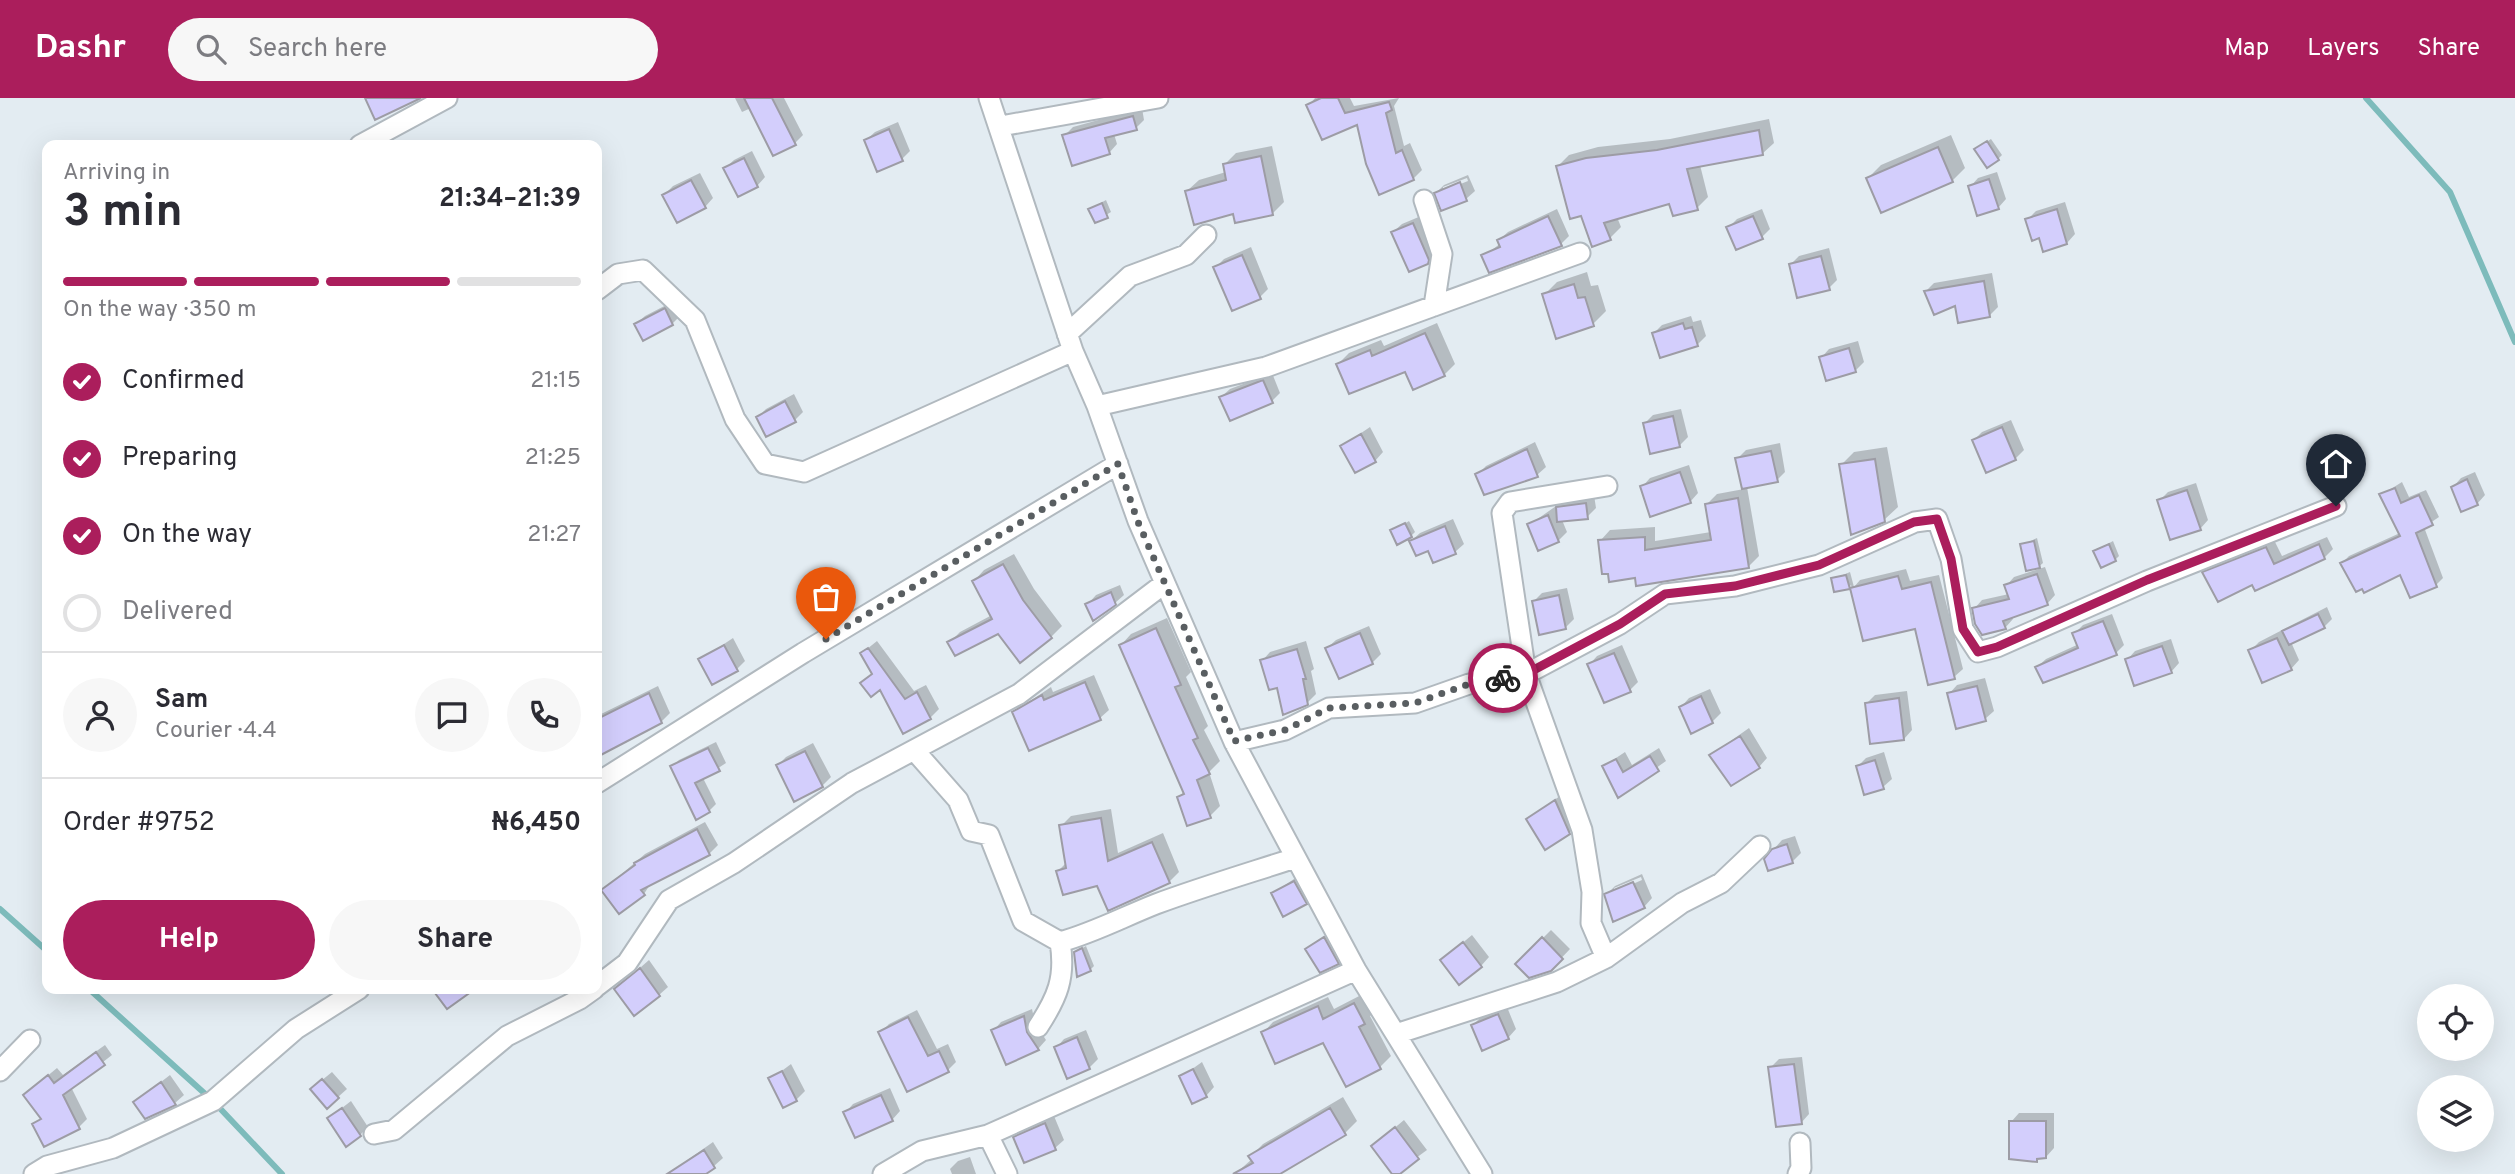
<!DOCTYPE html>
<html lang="en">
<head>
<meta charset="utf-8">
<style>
	body { margin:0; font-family:Overpass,sans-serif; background:#f7f7f7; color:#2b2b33; height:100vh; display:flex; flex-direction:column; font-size:26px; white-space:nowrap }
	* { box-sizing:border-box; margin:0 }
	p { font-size:23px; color:#7c7c81 }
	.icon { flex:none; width:38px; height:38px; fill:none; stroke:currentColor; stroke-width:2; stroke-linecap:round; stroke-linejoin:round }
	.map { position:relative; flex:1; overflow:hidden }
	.details { position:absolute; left:42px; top:42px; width:560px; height:854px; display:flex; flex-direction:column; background:#fff; border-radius:14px; box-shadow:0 7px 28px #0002 }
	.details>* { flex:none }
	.buttons { position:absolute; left:2417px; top:886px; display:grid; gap:14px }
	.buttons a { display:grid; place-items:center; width:77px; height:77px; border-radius:50%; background:#fff; box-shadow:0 7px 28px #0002; font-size:35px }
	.pin { position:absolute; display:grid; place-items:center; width:60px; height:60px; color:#fff; margin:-72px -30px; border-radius:50% 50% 50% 0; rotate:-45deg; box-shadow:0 0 7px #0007 }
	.pin .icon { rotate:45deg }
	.courier { position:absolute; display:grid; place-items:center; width:70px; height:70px; margin:-35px; border:5px solid #ab1e5c; border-radius:50%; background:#fff; color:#222; box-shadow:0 2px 9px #0007 }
	.overview em { font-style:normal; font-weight:700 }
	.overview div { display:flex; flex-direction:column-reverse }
	.overview { display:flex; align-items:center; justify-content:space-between; height:119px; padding:0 21px }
	h1 { font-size:46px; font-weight:700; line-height:52px }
	.bar { display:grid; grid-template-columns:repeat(4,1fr); gap:10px 7px; align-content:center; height:84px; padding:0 21px }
	.bar i { height:9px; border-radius:5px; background:#e1e1e2 }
	.bar .on { background:#ab1e5c }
	.bar p { grid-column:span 4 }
	.line { display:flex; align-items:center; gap:18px; padding:0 21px; border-top:2px solid #e1e1e2 }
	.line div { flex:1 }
	.round { display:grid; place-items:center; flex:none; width:74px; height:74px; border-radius:37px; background:#f7f7f7 }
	ol { padding:0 21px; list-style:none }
	li { display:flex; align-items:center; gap:21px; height:77px }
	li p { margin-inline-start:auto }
	li .icon { padding:7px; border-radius:50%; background:#ab1e5c; color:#fff; stroke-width:4 }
	li:last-child { color:#7c7c81 }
	li i { width:38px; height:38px; border:4px solid #e1e1e2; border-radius:50% }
	.button { display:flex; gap:14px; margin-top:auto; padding:14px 21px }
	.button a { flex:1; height:80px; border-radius:42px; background:#ab1e5c; color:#fff; font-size:28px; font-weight:700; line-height:80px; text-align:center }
	.button a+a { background:#f7f7f7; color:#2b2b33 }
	header { display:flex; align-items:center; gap:42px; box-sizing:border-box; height:98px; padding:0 35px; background:#ab1e5c; color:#fff }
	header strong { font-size:33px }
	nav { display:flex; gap:38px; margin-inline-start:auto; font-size:24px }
	.search { width:490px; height:63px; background:#f7f7f7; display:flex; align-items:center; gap:18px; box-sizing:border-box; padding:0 24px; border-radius:38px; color:#7c7c81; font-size:26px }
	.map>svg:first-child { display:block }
	.shadow { fill:#0003; fill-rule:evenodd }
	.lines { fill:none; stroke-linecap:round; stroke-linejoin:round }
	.stream { stroke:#7dbbbb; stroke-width:6 }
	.building { fill:#d3cefc; stroke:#9d9ca5; stroke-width:2 }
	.minor-casing { stroke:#b1b9bf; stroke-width:23 }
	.minor { stroke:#fff; stroke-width:19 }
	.done { stroke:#595e61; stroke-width:7; stroke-dasharray:0 12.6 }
	.route { stroke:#ab1e5c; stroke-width:9 }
</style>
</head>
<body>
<header>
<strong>Dashr</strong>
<div class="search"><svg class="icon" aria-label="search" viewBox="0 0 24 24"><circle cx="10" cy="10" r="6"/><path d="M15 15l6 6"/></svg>Search here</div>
<nav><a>Map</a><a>Layers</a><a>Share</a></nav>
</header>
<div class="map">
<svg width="2515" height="1076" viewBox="0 0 2515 1076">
	<rect width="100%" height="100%" fill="#e3ecf2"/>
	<path class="shadow" d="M735 0H784L803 37 795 45 751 10 742 14Z
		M1315 0H1350L1354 8 1399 0 1394 8 1404 48 1410 45 1422 72 1413 81 1358 25 1309 7Z
		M1142 10 1144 22 1136 30 1114 36 1117 46 1109 55 1064 38 1073 29Z
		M1769 21 1774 45 1762 56 1700 67 1708 99 1697 110 1671 104 1617 119 1621 129 1610 140 1582 116 1558 68 1569 57 1598 49 1670 41Z
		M898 24 910 53 902 61 866 42 875 34Z
		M1951 37 1965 70 1952 83 1868 80 1881 67Z
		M1991 41 2002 57 1998 61 1980 48Z
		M1272 48 1284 104 1272 116 1234 114 1187 93 1199 82 1226 74 1225 66 1236 55Z
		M752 53 765 79 757 88 725 70 734 62Z
		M1997 74 2006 101 1998 110 1970 89 1978 80Z
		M700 75 713 100 705 109 664 97 673 88Z
		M1468 77 1475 93 1466 101 1436 95 1444 87ZM1467 80 1468 83 1443 93V89Z
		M1106 102 1111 114 1096 123 1090 111Z
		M2065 104 2075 136 2067 145 2027 122 2036 113Z
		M1557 111 1569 138 1561 146 1484 158 1501 145 1499 142 1508 134Z
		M1762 111 1770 131 1762 139 1728 130 1737 121Z
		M1421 118 1436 156 1427 165 1393 134 1402 126Z
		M1251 149 1268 191 1260 199 1216 169 1224 161Z
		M1829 150 1837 182 1829 190 1790 167 1799 158Z
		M1587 174 1591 188 1598 187 1606 213 1593 226 1544 197 1557 184Z
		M1992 175 1998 209 1990 217 1926 193 1934 185Z
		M674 203 681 217 672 226H636L645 218Z
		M1691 218 1693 224 1701 222 1706 238 1697 247 1654 235 1662 227Z
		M1437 225 1455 266 1444 277 1338 266 1349 255 1381 242 1384 248Z
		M1858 243 1864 264 1855 273 1821 260 1829 251Z
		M1272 275 1280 295 1272 303 1221 299 1230 291Z
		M794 296 803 314 795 322 758 319 766 311Z
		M1681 311 1688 339 1679 348 1645 325 1653 317Z
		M2011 322 2024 352 2015 361 1974 342 1982 334Z
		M1370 329 1383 354 1375 363 1342 348Z
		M1535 344 1546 369 1537 377 1485 395 1477 377 1486 368Z
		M1780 345 1785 374 1777 382 1747 389 1759 458 1748 469 1637 478 1600 443 1610 432 1655 429V443L1711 434 1707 406 1717 396 1744 391 1737 361 1746 352Z
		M1887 349 1898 409 1884 422 1841 367 1854 354Z
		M1689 367 1698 395 1690 404 1642 389 1650 380Z
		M2475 374 2485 397 2477 406 2453 389 2461 380Z
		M2402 384 2409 399 2426 392 2439 419 2424 429 2443 480 2436 487 2401 474 2342 465 2349 458 2400 435 2381 397Z
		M2196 385 2208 422 2200 431 2159 403 2168 394Z
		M1594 397 1596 410 1587 419 1562 422 1567 434 1558 443 1529 427 1566 401Z
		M1453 421 1464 446 1455 454 1429 451 1411 443 1420 435Z
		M1409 423 1415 434 1411 438 1392 433Z
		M2327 439 2333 451 2324 460 2253 484 2204 475 2213 466 2274 442 2282 458Z
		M2037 440 2043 465 2036 471 2022 447Z
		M2113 443 2119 458 2115 462 2095 453Z
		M1014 456 1034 491 1062 528 1051 539 999 533 950 544 960 534 992 517 974 483 984 472Z
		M2045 469 2055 497 2047 506 2012 518 2013 521 2005 530 1974 511 1982 502 2009 496 2006 488 2014 479Z
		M1906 471 1910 483 1939 477 1963 571 1954 579 1916 528 1864 541 1851 487 1849 489 1833 481 1850 474 1854 489 1860 482Z
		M1120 487 1124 497 1115 505 1088 506 1096 497Z
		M1567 490 1574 521 1565 530 1534 503 1542 495Z
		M2327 509 2332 521 2324 529 2291 544 2299 562 2291 571 2250 553 2259 544Z
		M2112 516 2124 547 2116 555 2037 569 2046 561 2079 546 2074 536 2083 527Z
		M1167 520 1191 574 1186 579 1208 628 1204 632 1220 663 1209 674 1220 708 1210 718 1179 699 1185 693 1121 547 1131 536Z
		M1369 528 1381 556 1372 565 1327 550 1336 542Z
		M733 540 745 563 737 571 700 562Z
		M2171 541 2179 565 2171 574 2127 562 2135 553Z
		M877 543 914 593 926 587 939 611 930 620 904 634 862 555Z
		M1306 543 1314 571 1311 573 1316 596 1307 605 1278 587 1262 563 1270 554Z
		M1622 547 1638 584 1630 592 1589 567 1597 558Z
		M1094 577 1109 612 1100 620 1014 614 1051 589 1053 594Z
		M1985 580 1994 613 1985 621 1949 596 1957 587Z
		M658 588 670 615 661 624 597 657V618Z
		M1710 591 1721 615 1712 624 1681 609 1689 600Z
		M1907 593 1912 632 1904 641 1867 605 1875 597Z
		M1749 630 1767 660 1759 669 1711 657Z
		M716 644 726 665 703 680 716 706 709 713 672 669 679 662Z
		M813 645 831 679 822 688 778 667 786 659Z
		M1659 650 1666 663 1618 697 1604 668 1625 654 1632 667Z
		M1884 654 1892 681 1883 689 1865 695 1858 668 1866 660Z
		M1564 695 1578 726 1569 735 1528 721Z
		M1111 711 1118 755 1163 735 1179 774 1169 784 1058 773 1067 764 1061 728 1071 718Z
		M705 724 718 747 709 756 651 785 644 796 619 814 603 792 645 756Z
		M1795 738 1801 755 1792 764 1773 752 1782 742Z
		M1303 775 1314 796 1306 805 1273 795Z
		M1642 776 1652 800 1644 809 1606 797 1615 788ZM1641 779 1642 782 1614 794V790Z
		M1333 832 1346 856 1338 865 1307 851Z
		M1551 832 1570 851 1550 872 1517 866Z
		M1472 837 1489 859 1481 868 1442 862Z
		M1086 848 1094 868 1090 872 1075 854Z
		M649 862 668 889 659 897 616 891Z
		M1365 895 1375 914 1370 918 1391 958 1380 969 1347 986 1324 943 1263 935 1273 924 1328 899 1334 911Z
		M1507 909 1516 931 1508 940 1473 927 1481 919Z
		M1032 911 1035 925 1046 942 1038 951 993 933 1001 924Z
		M917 912 937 951 948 946 956 964 948 972 880 935 889 926Z
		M1086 932 1098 961 1089 970 1056 950 1064 941Z
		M105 947 112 957 71 989 87 1021 79 1029 34 1026 42 1019 34 989 57 970 63 977Z
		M1802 959 1809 1016 1801 1025 1770 970 1779 961Z
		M1202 964 1214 989 1206 998 1181 979Z
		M791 966 805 993 796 1002 771 981Z
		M332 974 347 991 338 999 321 983Z
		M170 977 184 997 175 1005 146 1019 135 1004Z
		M890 990 900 1013 892 1022 845 1015 853 1006Z
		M1343 999 1357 1023 1345 1035 1278 1076H1235L1252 1061 1250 1059 1263 1046Z
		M351 1003 368 1029 360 1037 329 1020Z
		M2019 1015H2054V1050L2046 1059 2011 1024Z
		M1054 1018 1064 1042 1055 1050 1025 1063 1015 1040 1023 1031Z
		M1404 1022 1427 1052 1394 1076 1373 1048Z
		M713 1044 723 1060 714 1068 702 1076H668Z
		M970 1059 976 1076H952L950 1071 958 1063Z"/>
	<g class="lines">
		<path class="stream" d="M2366 0 2450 94 2515 244
			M0 811 47 853
			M89 891 213 1003 282 1076"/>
	</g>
	<path class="building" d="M365 0H421L375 22Z
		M744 0H772L796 47 773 58Z
		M1321 0H1338L1345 15 1389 4 1392 12 1386 15 1396 55 1402 52 1414 82 1379 97 1366 66 1357 27 1322 42 1306 7Z
		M1133 18 1137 32 1105 40 1110 56 1072 68 1062 37Z
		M889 31 903 63 877 74 864 42Z
		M1759 32 1763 57 1687 71 1698 112 1673 118 1669 106 1604 125 1611 142 1592 149 1581 118 1570 121 1556 68 1586 60 1657 52Z
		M1987 43 1999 62 1987 70 1974 51Z
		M1938 49 1953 84 1881 115 1866 80Z
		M1261 58 1273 117 1235 125 1233 116 1194 127 1185 93 1226 82 1223 66Z
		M744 60 758 89 738 99 723 70Z
		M1989 81 1999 111 1977 118 1968 88Z
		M691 82 706 110 677 125 662 97Z
		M1460 84 1467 103 1441 113 1434 95Z
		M1102 105 1108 120 1095 125 1088 111Z
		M2057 111 2067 146 2043 154 2039 140 2032 143 2025 121Z
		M1548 118 1562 148 1489 175 1481 157 1500 149 1497 142Z
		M1753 118 1763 141 1736 152 1726 129Z
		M1413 125 1429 162 1428 166 1409 174 1391 134Z
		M1242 157 1261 201 1232 213 1213 169Z
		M1821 158 1830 192 1797 200 1789 166Z
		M1984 183 1990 219 1958 225 1955 208 1934 217 1924 193Z
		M1574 186 1578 200 1585 199 1594 228 1556 241 1542 196Z
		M665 210 673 227 643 243 634 226Z
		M1683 225 1685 231 1692 229 1698 248 1660 260 1652 235Z
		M1425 235 1445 278 1413 292 1405 274 1349 296 1336 266 1370 252 1372 258Z
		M1849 250 1856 274 1826 283 1819 259Z
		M1263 282 1273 305 1230 323 1219 299Z
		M785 303 796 324 766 339 756 319Z
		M1673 318 1680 349 1650 356 1643 325Z
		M2002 329 2016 362 1986 375 1972 342Z
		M1361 336 1376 364 1355 375 1340 348Z
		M1527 351 1538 379 1484 397 1475 376Z
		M1771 353 1778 384 1742 391 1735 360Z
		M1875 361 1885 424 1851 437 1839 366Z
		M1680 374 1691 405 1650 419 1640 388Z
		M2467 381 2478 407 2461 414 2451 389Z
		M2395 390 2401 405 2419 397 2433 427 2416 435 2437 489 2410 500 2400 477 2364 495 2362 491 2356 494 2340 465 2400 438 2379 396Z
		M2187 392 2201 432 2170 442 2157 402Z
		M1738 400 1749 470 1636 488 1635 480 1609 484 1608 476H1602L1598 442 1645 439V452L1711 442 1705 406Z
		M1586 405 1588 421 1557 424 1556 409Z
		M1548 417 1559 444 1538 453 1527 426Z
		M1405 425 1412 439 1397 447 1390 432Z
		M1445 428 1456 456 1433 465 1428 453 1416 458 1409 443Z
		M2034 443 2040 470 2026 473 2020 446Z
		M2109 446 2116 463 2101 470 2093 453Z
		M2319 446 2325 461 2255 493 2252 487 2218 504 2202 474 2266 449 2274 466Z
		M1003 466 1023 502 1052 540 1020 565 998 536 955 558 947 544 992 521 972 483Z
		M2037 476 2048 507 2003 523 2006 531 1982 537 1975 526 1972 510 2009 501 2004 487Z
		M1846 477 1850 491 1834 494 1831 480Z
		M1898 478 1902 491 1931 484 1955 581 1928 587 1915 531 1863 543 1850 490Z
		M1111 494 1116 507 1093 523 1085 506Z
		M1559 497 1566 531 1539 537 1532 503Z
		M2318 516 2325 530 2289 547 2282 533Z
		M2103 523 2117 557 2043 585 2035 569 2078 550 2072 535Z
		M1156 530 1181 587 1175 589 1198 640 1193 642 1210 676 1197 682 1211 720 1187 728 1177 699 1184 696 1119 547Z
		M1360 535 1373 566 1339 581 1325 550Z
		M2277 540 2292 572 2262 585 2248 552Z
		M724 547 738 573 712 587 698 561Z
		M2162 548 2172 575 2134 588 2125 561Z
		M868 550 905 601 917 594 931 621 903 636 880 592 871 599 860 585 872 576 860 555Z
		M1297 551 1306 581H1303L1308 607 1283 617 1277 590 1269 592 1260 562Z
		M1614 555 1631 594 1604 605 1587 566Z
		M1085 584 1101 622 1029 653 1012 614 1042 597 1044 602Z
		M1977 588 1986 623 1956 631 1947 595Z
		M649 595 662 625 597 659V621Z
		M1701 598 1713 625 1691 636 1679 609Z
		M1899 600 1904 642 1870 646 1865 605Z
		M1740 638 1760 670 1731 688 1709 657Z
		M708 650 720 673 695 685 710 714 696 722 670 668Z
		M805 653 823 689 794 704 776 667Z
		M1650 658 1659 673 1618 700 1602 668 1616 661 1623 674Z
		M1875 662 1884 691 1864 697 1856 668Z
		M1555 702 1570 736 1545 752 1526 721Z
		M1101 720 1108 763 1152 744 1170 785 1108 813 1097 788 1063 797 1056 773 1066 770 1059 727Z
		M697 731 710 757 641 792 645 797 619 816 601 792 635 767 634 765Z
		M1787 746 1793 765 1768 773 1764 761 1772 751Z
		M1294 783 1307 806 1283 819 1271 795Z
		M1633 784 1645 810 1613 824 1604 796Z
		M1324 839 1339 866 1320 875 1305 851Z
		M1542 839 1563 861 1551 873 1529 880 1515 866Z
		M1463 844 1482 869 1459 887 1440 862Z
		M1082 850 1091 873 1077 879 1074 854Z
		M640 870 660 898 634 918 614 891Z
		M432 891H475L447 911Z
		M1354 905 1365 926 1359 929 1381 971 1346 989 1323 945 1275 966 1261 934 1318 908 1323 921Z
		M1498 916 1509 941 1482 953 1471 927Z
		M1024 918 1027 934 1039 952 1006 967 991 932Z
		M908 919 928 958 939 953 949 974 907 994 878 934Z
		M1077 939 1090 971 1067 981 1054 949Z
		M96 954 105 967 63 997 80 1031 44 1049 32 1026 41 1021 23 997 48 977 54 985Z
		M1794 966 1802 1026 1776 1029 1768 969Z
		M1193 971 1207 999 1192 1006 1179 978Z
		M782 973 797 1003 783 1010 768 980Z
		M322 981 339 1000 327 1011 310 991Z
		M161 984 176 1007 145 1021 133 1004Z
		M881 997 893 1023 855 1040 843 1014Z
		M342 1010 361 1038 346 1049 327 1020Z
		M1330 1010 1346 1037 1280 1076H1233L1253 1065 1248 1058Z
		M2009 1023H2046V1060L2037 1061V1064L2009 1061Z
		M1045 1025 1056 1052 1024 1065 1013 1039Z
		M1395 1029 1419 1061 1400 1076H1392L1371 1048Z
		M704 1052 715 1070 706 1076H667Z"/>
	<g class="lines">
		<defs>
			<path id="minor" d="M989 0 1073 253 1097 308 1138 423 1234 644 1356 872 1482 1076
				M1001 28 1158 0
				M360 47 447 0
				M1424 102 1442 156 1434 208
				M597 192 618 176 643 172 695 222 735 321 765 366 804 374 1073 253
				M1067 236 1130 178 1186 157 1206 137
				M1097 308 1266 269 1580 155
				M1234 644 1285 632 1329 610 1415 605 1469 586 1526 576 1620 526 1665 496 1735 488 1819 467 1915 424 1937 421 1951 461 1963 531 1978 554 1997 549 2147 483 2336 408
				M914 652 958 702 971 733 989 737 1023 823 1060 844C1066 880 1057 900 1038 929
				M597 685 803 555 1118 366
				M1060 844C1093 835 1123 819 1156 806 1202 789 1249 775 1295 760
				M1606 860 1591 825 1592 794 1582 732 1526 576 1502 415 1510 404 1607 388
				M597 888 627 865 669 802 734 765 852 685 1019 596 1165 485
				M1396 936 1557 884 1606 860 1682 805 1721 785 1760 748
				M0 973 30 942
				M374 1036 394 1032 507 938 580 901 594 891
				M988 1037 1007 1076
				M34 1076 47 1068 113 1050 213 1003 296 931 359 891
				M883 1076 922 1053 988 1037 1356 872
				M1798 1076 1801 1070 1800 1045"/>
		</defs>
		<use href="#minor" class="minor-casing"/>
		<use href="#minor" class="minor"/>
	</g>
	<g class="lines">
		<path class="done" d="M826 541 1118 366 1138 424 1234 643 1285 632 1329 610 1415 605 1469 586 1503 580"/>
		<path class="route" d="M1503 580 1526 576 1620 526 1665 496 1735 488 1819 467 1914 424 1937 421 1951 461 1963 531 1978 554 1997 549 2147 482 2336 408"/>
	</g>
</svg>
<div class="buttons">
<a><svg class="icon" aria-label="locate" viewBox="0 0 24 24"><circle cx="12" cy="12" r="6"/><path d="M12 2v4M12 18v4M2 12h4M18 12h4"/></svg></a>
<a><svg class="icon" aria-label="layers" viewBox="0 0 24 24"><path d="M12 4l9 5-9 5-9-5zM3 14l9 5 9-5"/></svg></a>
</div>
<div class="pin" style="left:826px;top:541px;background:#ea580c"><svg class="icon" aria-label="bag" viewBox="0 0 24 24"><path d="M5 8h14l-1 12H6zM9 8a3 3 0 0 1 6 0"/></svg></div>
<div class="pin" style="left:2336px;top:408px;background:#1f2937"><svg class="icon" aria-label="home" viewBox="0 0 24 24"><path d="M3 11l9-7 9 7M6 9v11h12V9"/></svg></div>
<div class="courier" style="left:1503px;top:580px"><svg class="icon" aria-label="bike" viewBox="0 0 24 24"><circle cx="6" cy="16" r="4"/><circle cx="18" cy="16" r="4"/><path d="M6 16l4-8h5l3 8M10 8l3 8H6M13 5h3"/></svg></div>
<section class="details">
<div class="overview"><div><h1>3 min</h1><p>Arriving in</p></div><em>21:34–21:39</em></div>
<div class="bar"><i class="on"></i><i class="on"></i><i class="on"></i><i></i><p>On the way · 350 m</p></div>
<ol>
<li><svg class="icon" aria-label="check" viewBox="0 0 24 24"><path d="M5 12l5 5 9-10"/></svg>Confirmed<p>21:15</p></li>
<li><svg class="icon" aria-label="check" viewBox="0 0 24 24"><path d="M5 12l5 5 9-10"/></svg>Preparing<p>21:25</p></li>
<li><svg class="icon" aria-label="check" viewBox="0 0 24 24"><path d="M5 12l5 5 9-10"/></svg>On the way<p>21:27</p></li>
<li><i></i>Delivered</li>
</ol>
<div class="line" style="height:126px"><a class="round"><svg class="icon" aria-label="person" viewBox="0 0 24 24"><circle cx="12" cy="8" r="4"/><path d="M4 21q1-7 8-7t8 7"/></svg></a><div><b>Sam</b><p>Courier · 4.4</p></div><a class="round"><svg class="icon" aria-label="chat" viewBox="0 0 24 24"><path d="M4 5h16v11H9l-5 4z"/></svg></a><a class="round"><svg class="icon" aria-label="phone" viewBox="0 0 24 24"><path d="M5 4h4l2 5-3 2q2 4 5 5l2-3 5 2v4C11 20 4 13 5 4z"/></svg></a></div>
<div class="line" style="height:91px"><div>Order #9752</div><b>₦6,450</b></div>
<div class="button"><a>Help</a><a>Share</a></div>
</section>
</div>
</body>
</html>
